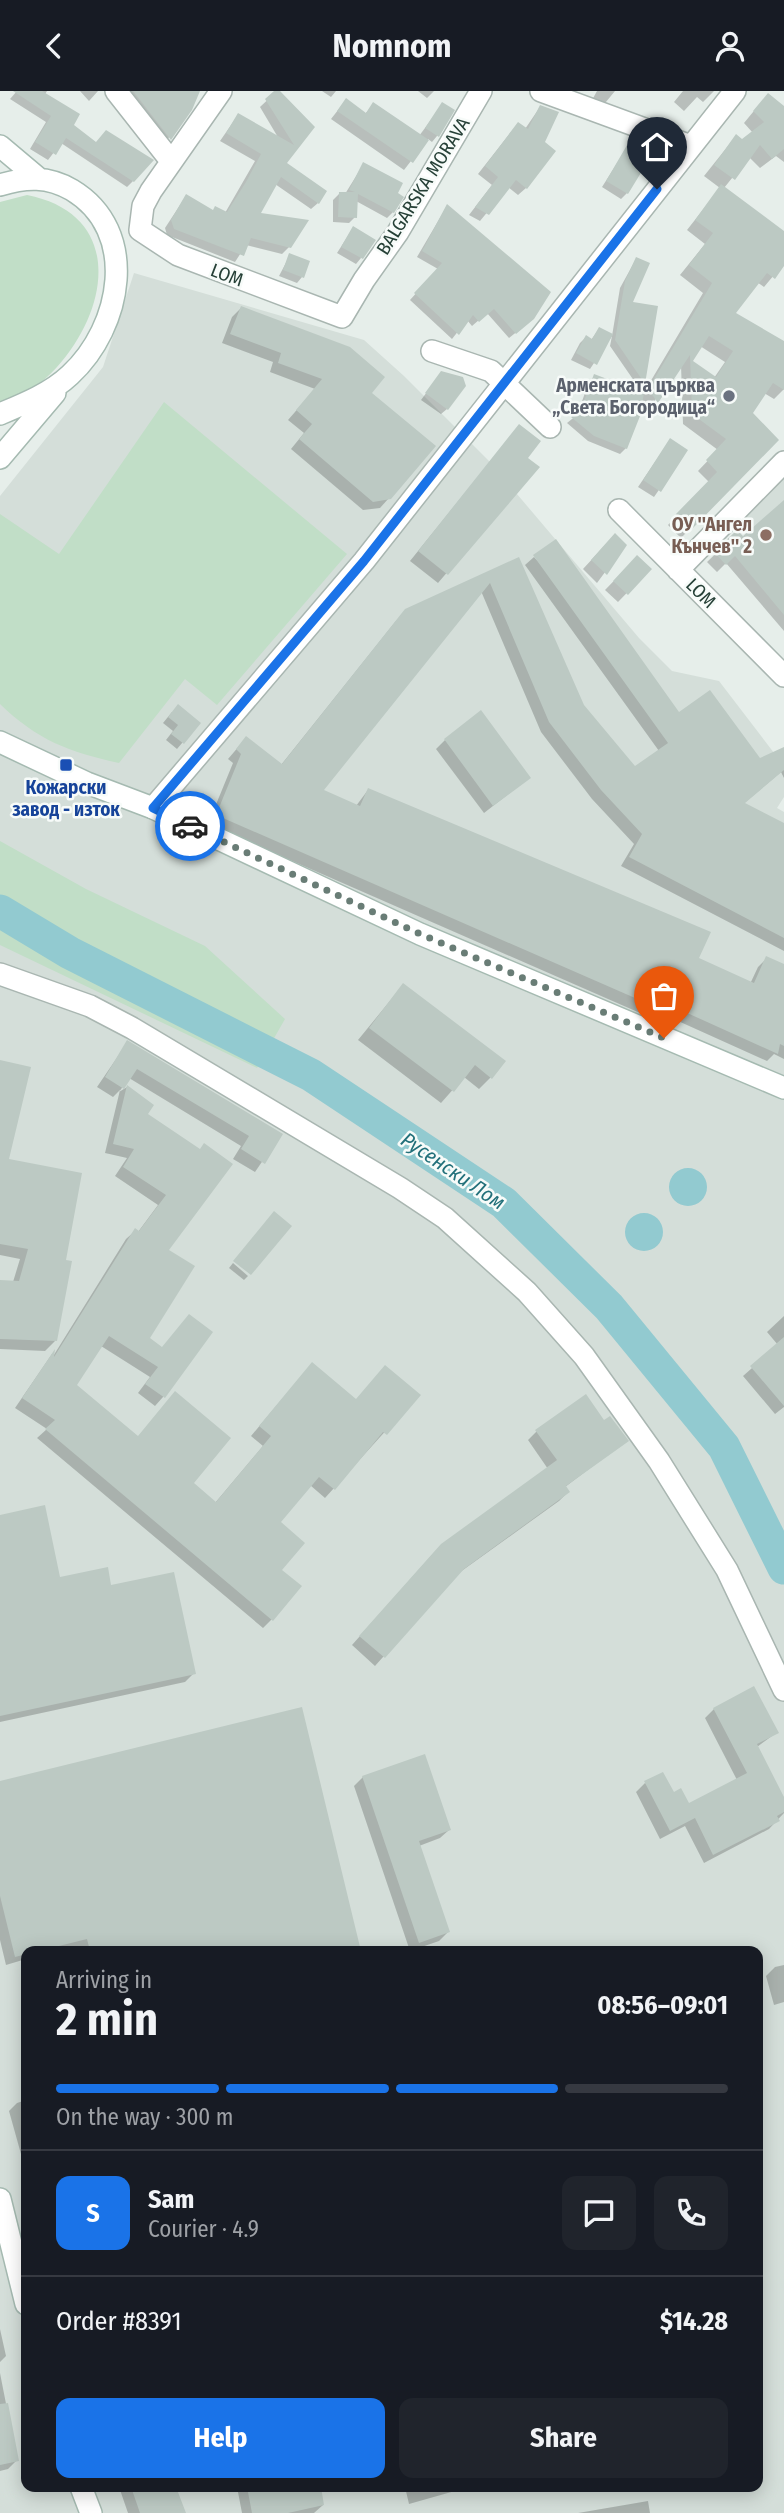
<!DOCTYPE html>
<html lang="en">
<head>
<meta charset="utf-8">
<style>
	body { margin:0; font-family:"Fira Sans Condensed",sans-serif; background:#20242c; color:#f1f3f6; height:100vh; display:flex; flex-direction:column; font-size:26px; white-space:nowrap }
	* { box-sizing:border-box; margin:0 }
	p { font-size:23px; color:#9ea1a6 }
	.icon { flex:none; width:38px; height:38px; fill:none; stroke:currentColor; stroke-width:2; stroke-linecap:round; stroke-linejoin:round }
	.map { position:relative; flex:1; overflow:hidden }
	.sheet { position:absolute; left:21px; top:1855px; width:742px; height:546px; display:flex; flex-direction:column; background:#171b24; border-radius:14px; box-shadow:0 4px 18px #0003 }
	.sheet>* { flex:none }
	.pin { position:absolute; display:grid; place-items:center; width:60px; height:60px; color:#fff; margin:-72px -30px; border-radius:50% 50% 50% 0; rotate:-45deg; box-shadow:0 0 7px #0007 }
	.pin .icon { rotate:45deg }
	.courier { position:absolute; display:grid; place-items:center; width:70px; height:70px; margin:-35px; border:5px solid #1a73e8; border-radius:50%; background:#fff; color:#222; box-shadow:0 2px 9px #0007 }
	.summary em { font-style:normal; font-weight:700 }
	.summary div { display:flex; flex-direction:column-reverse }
	.summary { display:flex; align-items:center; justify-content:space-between; height:119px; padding:0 35px }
	h1 { font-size:46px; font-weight:700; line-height:52px }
	.bar { display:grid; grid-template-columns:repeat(4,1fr); gap:10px 7px; align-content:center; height:84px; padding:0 35px }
	.bar i { height:9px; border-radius:5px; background:#363941 }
	.bar .selected { background:#1a73e8 }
	.bar p { grid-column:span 4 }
	.line { display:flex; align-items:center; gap:18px; padding:0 35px; border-top:2px solid #363941 }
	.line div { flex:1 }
	.round { display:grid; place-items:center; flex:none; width:74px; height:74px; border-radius:14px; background:#20242c }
	.button { display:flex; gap:14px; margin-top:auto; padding:14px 35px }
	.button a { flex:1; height:80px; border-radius:14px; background:#1a73e8; color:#fff; font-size:28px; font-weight:700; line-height:80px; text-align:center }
	.button a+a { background:#20242c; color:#f1f3f6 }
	header { display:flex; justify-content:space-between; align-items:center; height:91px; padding:0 35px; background:#171b24; font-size:32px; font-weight:700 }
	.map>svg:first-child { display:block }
	.built { fill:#d4ded9; fill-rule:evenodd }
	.green { fill:#c1dec7 }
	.water { fill:#92cad0 }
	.shadow { fill:#0003; fill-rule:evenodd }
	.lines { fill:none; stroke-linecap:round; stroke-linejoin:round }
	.river { stroke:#92cad0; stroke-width:33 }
	.building { fill:#bcc9c3; fill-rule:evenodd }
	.street-casing { stroke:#a9b6b1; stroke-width:24 }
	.secondary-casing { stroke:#a5bab1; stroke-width:24 }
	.street { stroke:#fff; stroke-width:21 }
	.secondary { stroke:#fff; stroke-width:21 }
	.done { stroke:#697d76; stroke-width:7; stroke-dasharray:0 12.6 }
	.route { stroke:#1a73e8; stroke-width:9 }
	.worship-dot { fill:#6b7280; stroke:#f7fbf9; stroke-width:2.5 }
	.education-dot { fill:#8d6e63; stroke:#f7fbf9; stroke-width:2.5 }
	.transit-dot { fill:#1a4fb4; stroke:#f7fbf9; stroke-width:2.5 }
	.labels { text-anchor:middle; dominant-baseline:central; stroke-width:5; stroke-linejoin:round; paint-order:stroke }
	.street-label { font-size:19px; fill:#264037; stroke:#f7fbf9 }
	.worship-label { font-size:19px; font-weight:bold; fill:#5b616d; stroke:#f7fbf9; text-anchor:end }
	.education-label { font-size:19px; font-weight:bold; fill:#785e54; stroke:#f7fbf9; text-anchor:end }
	.transit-label { font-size:19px; font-weight:bold; fill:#164399; stroke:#f7fbf9 }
	.water-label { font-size:21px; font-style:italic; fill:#22707a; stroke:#f7fbf9 }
</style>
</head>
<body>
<header><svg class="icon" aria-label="back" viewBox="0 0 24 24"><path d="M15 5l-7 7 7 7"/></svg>Nomnom<svg class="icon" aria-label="person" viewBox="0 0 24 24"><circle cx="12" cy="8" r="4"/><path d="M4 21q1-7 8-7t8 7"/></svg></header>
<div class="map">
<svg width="784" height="2422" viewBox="0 0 784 2422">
	<rect width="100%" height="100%" fill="#e6eeea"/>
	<path class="built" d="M134 182 364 249 404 285 489 370 639 547 672 580 719 590 784 675V706L777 717 784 721V2422H0V405L103 276ZM26 1860H758V2396H26Z
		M784 382V486L736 430Z"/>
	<path class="green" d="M27 104C123 123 111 216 57 276 41 294 21 306 0 317V111Z
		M164 311 347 463 217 614 185 588 119 672C69 661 37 649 0 613V423L59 463Z
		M0 750 86 798 205 855 285 928 257 977 0 854Z"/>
	<path class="water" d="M669 1096a19 19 0 1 1 38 0a19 19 0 1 1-38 0Z
		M625 1141a19 19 0 1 1 38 0a19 19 0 1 1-38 0Z"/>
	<path class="shadow" d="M17 0H47L45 3 71 34 133 90 127 96 61 52 48 69 30 58 46 31 10 8Z
		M80 0H98L89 10Z
		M121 0H199L191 18 163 54Z
		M277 0 313 37 284 72 318 112 311 118 275 93 258 123 289 156 282 163 246 154 235 171 167 144 165 137 186 105 212 120 225 122 255 70 220 50 238 24 279 48 260 16Z
		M322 0H336L331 6Z
		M418 0H434L427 7Z
		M597 0H615L601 17 591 11Z
		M683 0H714L703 11 697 6 684 20 674 11Z
		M346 9 365 23 373 14 419 45 443 13 452 20 437 45 432 51 428 48 404 79 331 28Z
		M758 15 784 17V71L776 65 760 77 749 66 724 97 784 149V172L764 196 757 191 733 222 784 255V298L774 308 764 302 750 322 776 349 681 447 668 434 709 391 698 380 718 359 683 333 681 274 647 320 640 309 626 357 620 363 588 350 567 332 577 324 589 291 595 285 643 303 703 202 680 184 705 153 687 139 720 97 704 85 736 45 742 50 753 42 744 32ZM700 255 725 271 714 287 691 270Z
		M540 16 526 97 518 104 508 96 480 130 469 124 492 94 478 83 511 41 525 38Z
		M630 52 627 102 621 108 602 96Z
		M363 74 393 121 387 127 356 110 355 126 349 132 333 131V109L339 103H345Z
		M447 115 524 235 509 247 487 222 472 235 467 229 452 248 410 209 438 178 417 166Z
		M353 137 361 167 356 173 337 162Z
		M290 164 302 186 297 192 279 185Z
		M636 168 630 212 656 217 643 293 639 297 610 255 612 245 590 278 571 269 580 252 586 246 591 249 599 238 612 245 620 197Z
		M241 217 370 302 389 407 380 417 363 419 291 358 304 342 288 329 315 298 270 281 273 271 222 252 232 226Z
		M441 282 447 318 441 323 421 309Z
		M519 335 526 367 537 376 438 492 410 470Z
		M670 349 686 360 654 406 638 396Z
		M784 411V540L726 472 717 481 707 471 737 442 742 447Z
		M606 453 625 454 597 492 583 478Z
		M534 466 679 624 759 669 784 658V687L781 681 743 713 784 734V860L621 775 634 753 592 708 541 641 481 500 321 700 356 715 368 699 697 868 750 893 758 876 767 867 784 875V968L774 963 767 970 647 916 640 922 208 733 233 672 228 668 246 647 281 674 396 530 518 468 583 615 634 678 659 660 525 474Z
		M637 466 650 478 618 511 605 499Z
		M172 621 199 632 177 658 166 649 173 640 163 632Z
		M445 649 529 687 484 722 436 658Z
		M403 894 491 986 479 998 464 986 441 1012 358 949Z
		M127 952 281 1043 255 1081 233 1068 241 1055 129 987 119 1001 127 996 146 1024 199 1059 167 1159 147 1247 161 1257 163 1306 155 1315 138 1302 150 1286 101 1255 75 1295 215 1412 263 1355 251 1345 304 1282 356 1310 418 1304 325 1407 310 1394 278 1432 280 1479 272 1528 263 1537 37 1347 47 1338 15 1317 52 1263V1267L126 1148 135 1140 138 1141 158 1114 115 1085 127 1067 105 1062 120 999 113 1006 97 996Z
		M0 970 7 1069 64 1170 55 1250 45 1260 0 1258V1191H13L20 1168 0 1164Z
		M233 1172 248 1185 244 1189 229 1177Z
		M784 1225V1316L775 1323 743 1285 778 1254 767 1241Z
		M604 1331 626 1350 565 1396 568 1401 559 1410 456 1484 375 1575 352 1554 432 1464 548 1378 528 1349 537 1340Z
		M0 1426 59 1488 110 1496 194 1582 185 1591 0 1631Z
		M301 1618 359 1860H79L78 1856 59 1860H26V1868L6 1874 0 1849V1692Z
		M714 1618 776 1642 757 1656 784 1710V1722L769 1738 704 1772 685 1735 660 1748 636 1701 645 1692 673 1704 688 1714 737 1689 705 1627Z
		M363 1686 449 1739 440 1747 419 1755 448 1841 439 1850 410 1860 354 1695Z
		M784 1874V1911L774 1914 766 1885 775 1876Z
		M26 2009V2081L9 2020 17 2012Z
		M0 2238 6 2265 0 2271Z
		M0 2282 17 2369 8 2378 0 2380Z
		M119 2396H174L184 2422H128Z
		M237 2396H319L323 2414 314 2422H242Z
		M405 2396H469L409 2413Z
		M648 2410 650 2422H578Z"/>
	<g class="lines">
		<path class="river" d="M0 820 70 862 311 984 504 1112 609 1216 724 1356 784 1477"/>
	</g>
	<path class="building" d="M13 0H42L80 23 74 34 96 51 106 39 154 69 134 91 66 47 56 64 35 51 51 25Z
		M133 0H200L192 19 171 49Z
		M274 0H280L315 36 287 72 327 100 319 113 281 86 261 122 309 129 291 157 251 147 244 165 174 138 171 129 186 103 213 119 215 115 227 121 246 91 261 63 226 42 238 22 294 54 265 8Z
		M768 2 784 15V58L772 68 760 54 735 89 714 74 736 43 742 48 764 31 753 20Z
		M346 7 366 22 373 11 429 49 413 72 337 20Z
		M442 11 455 19 439 46 425 37Z
		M540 14 559 21 545 51 556 60 527 98 516 89 489 124 475 116 498 86 485 75 518 31 528 38Z
		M630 49 653 62 628 103 606 90Z
		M363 71 403 92 398 102 404 106 394 122 358 103 357 127 338 126 339 101H355L349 99Z
		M721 93 784 140V175L775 188 767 182 736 222 784 250V299L773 292 753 322 779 349 692 438 676 423 717 381 706 369 726 348 692 323 690 264 658 312 648 298 712 192 689 174 713 142 695 129ZM709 245 733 260 716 286 693 270Z
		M447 113 551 201 534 228 516 243 494 218 479 231 473 224 459 244 414 202 442 172 422 160Z
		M353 135 376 149 363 168 341 156Z
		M289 162 310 170 304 187 283 179Z
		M636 166 650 172 633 211 658 215 645 293 615 249 625 190Z
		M241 215 350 256 385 286 372 302 436 355 391 408 373 411 299 348 312 333 296 319 322 288 278 272 281 262 230 243Z
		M599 236 613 243 597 274 576 262 586 244 592 248Z
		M441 280 463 286 466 295 448 319 425 302Z
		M594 283 644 302 640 325 627 358 594 345 571 326 581 318Z
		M519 333 541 350 528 367 540 376 448 484 418 460Z
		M670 347 688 359 661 401 643 389Z
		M784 409V524L735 465 726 474 714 461 737 439 743 445Z
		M615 442 627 454 607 484 591 469Z
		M556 448 679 621 710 599 760 667 784 656V679L745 712 784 732V847L629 766 642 743 601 699 549 631 490 492 324 699 360 715 368 697 711 841 699 867 754 892 766 865 784 873V955L780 953 778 963 654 907 651 914 216 724 241 663 236 658 246 645 282 673 405 518 519 466 584 614 635 675 668 652 533 464Z
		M637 464 652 478 628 504 613 490Z
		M178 613 201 632 184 653 171 643 178 634 168 626Z
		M481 619 531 687 493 715 444 648Z
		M403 892 506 970 492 988 475 974 454 1001 369 937Z
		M127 949 283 1043 265 1073 241 1058 249 1045 137 978 124 998 105 986Z
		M0 969 31 976 9 1068 82 1082 66 1169 72 1170 57 1250 0 1248V1189L19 1190 28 1158 0 1153Z
		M127 994 154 1014 148 1023 200 1058 204 1052 233 1073 169 1159 195 1175 150 1247 162 1256 189 1223 213 1241 165 1307 145 1293 158 1276 109 1245 77 1294 138 1345 175 1300 231 1347 194 1392 216 1411 271 1345 259 1335 312 1271 356 1308 385 1274 421 1304 387 1344 383 1341 335 1399 319 1386 281 1431 305 1452 282 1479 302 1495 273 1530 45 1338 55 1329 22 1307 55 1258 54 1266 135 1137 139 1140 166 1104 123 1076 134 1058 113 1053Z
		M274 1120 292 1135 251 1184 233 1170Z
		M784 1246V1315L750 1275Z
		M586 1303 604 1329 610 1325 629 1350 566 1395 570 1401 464 1478 385 1567 359 1545 441 1453 557 1369 535 1339Z
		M45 1414 60 1486 108 1476 111 1494 174 1481 196 1583 0 1625V1424Z
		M754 1595 779 1642 757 1653 784 1706V1721L777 1725 780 1730 713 1764 695 1727 670 1740 644 1690 663 1681 674 1701 681 1697 689 1712 747 1682 713 1617Z
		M302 1616 360 1856 341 1860H90L87 1848 15 1866 0 1805V1690Z
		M425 1663 451 1739 419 1750 450 1841 419 1852 362 1685Z
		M8 2312 19 2370 0 2374V2313Z
		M131 2396H176L186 2422H140Z
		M247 2396H321L324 2414 288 2422H252Z"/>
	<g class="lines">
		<defs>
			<path id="street" d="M116 0 171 70
				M221 0 151 100 143 115 140 139 178 164 342 226 364 189 398 141 481 0
				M541 0 691 55
				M432 260 491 280 550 336
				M619 419 784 585
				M678 479 784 371
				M153 717 364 470 735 0
				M0 883 90 915 132 937 400 1097 445 1127 527 1201 584 1265 659 1370 727 1479 784 1599"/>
			<path id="secondary" d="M0 55 38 87
				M0 94C26 86 48 85 72 99 140 140 122 236 70 284 51 302 24 313 0 323
				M0 367 55 302
				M0 651 87 692 153 717 420 843 784 997
				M0 2108 26 2213
				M81 2396 91 2422"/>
		</defs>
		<use href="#street" class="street-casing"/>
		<use href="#secondary" class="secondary-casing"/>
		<use href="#street" class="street"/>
		<use href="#secondary" class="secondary"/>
	</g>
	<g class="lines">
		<path class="done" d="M190 735 420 843 664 947"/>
		<path class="route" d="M190 735 153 717 364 470 657 98"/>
	</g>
	<circle class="worship-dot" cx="729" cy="305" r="7"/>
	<circle class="education-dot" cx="766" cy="444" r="7"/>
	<rect class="transit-dot" x="59" y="667" width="14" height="14" rx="3.5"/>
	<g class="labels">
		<g class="street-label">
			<text transform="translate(423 95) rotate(-58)">BALGARSKA MORAVA</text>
			<text transform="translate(227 184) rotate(21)">LOM</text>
			<text transform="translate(701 502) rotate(45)">LOM</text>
		</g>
		<g class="worship-label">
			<text x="715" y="294">Арменската църква<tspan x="715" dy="22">„Света Богородица“</tspan></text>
		</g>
		<g class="education-label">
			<text x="752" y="433">ОУ ''Ангел<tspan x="752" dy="22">Кънчев'' 2</tspan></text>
		</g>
		<g class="transit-label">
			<text x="66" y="696">Кожарски<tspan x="66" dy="22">завод - изток</tspan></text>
		</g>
		<g class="water-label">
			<text transform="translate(453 1080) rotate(34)">Русенски Лом</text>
		</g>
	</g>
</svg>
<div class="pin" style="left:664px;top:947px;background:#ea580c"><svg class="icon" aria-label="bag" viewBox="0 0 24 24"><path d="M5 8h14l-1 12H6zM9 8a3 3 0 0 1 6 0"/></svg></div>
<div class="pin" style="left:657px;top:98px;background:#1f2937"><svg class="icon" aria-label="home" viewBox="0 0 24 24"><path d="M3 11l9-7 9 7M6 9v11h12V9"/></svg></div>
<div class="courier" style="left:190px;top:735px"><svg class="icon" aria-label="car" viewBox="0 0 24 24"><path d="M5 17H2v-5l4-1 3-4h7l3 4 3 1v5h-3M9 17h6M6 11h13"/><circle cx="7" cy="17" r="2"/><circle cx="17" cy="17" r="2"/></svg></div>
<section class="sheet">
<div class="summary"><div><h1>2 min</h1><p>Arriving in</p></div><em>08:56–09:01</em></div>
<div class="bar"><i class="selected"></i><i class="selected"></i><i class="selected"></i><i></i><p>On the way · 300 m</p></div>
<div class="line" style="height:126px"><b class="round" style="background:#1a73e8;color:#fff">S</b><div><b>Sam</b><p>Courier · 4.9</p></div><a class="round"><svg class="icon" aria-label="chat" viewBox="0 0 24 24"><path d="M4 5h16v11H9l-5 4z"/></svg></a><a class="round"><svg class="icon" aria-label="phone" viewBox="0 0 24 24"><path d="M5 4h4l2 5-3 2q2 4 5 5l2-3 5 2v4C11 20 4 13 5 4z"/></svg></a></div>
<div class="line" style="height:91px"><div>Order #8391</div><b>$14.28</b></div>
<div class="button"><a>Help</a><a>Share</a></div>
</section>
</div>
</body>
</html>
